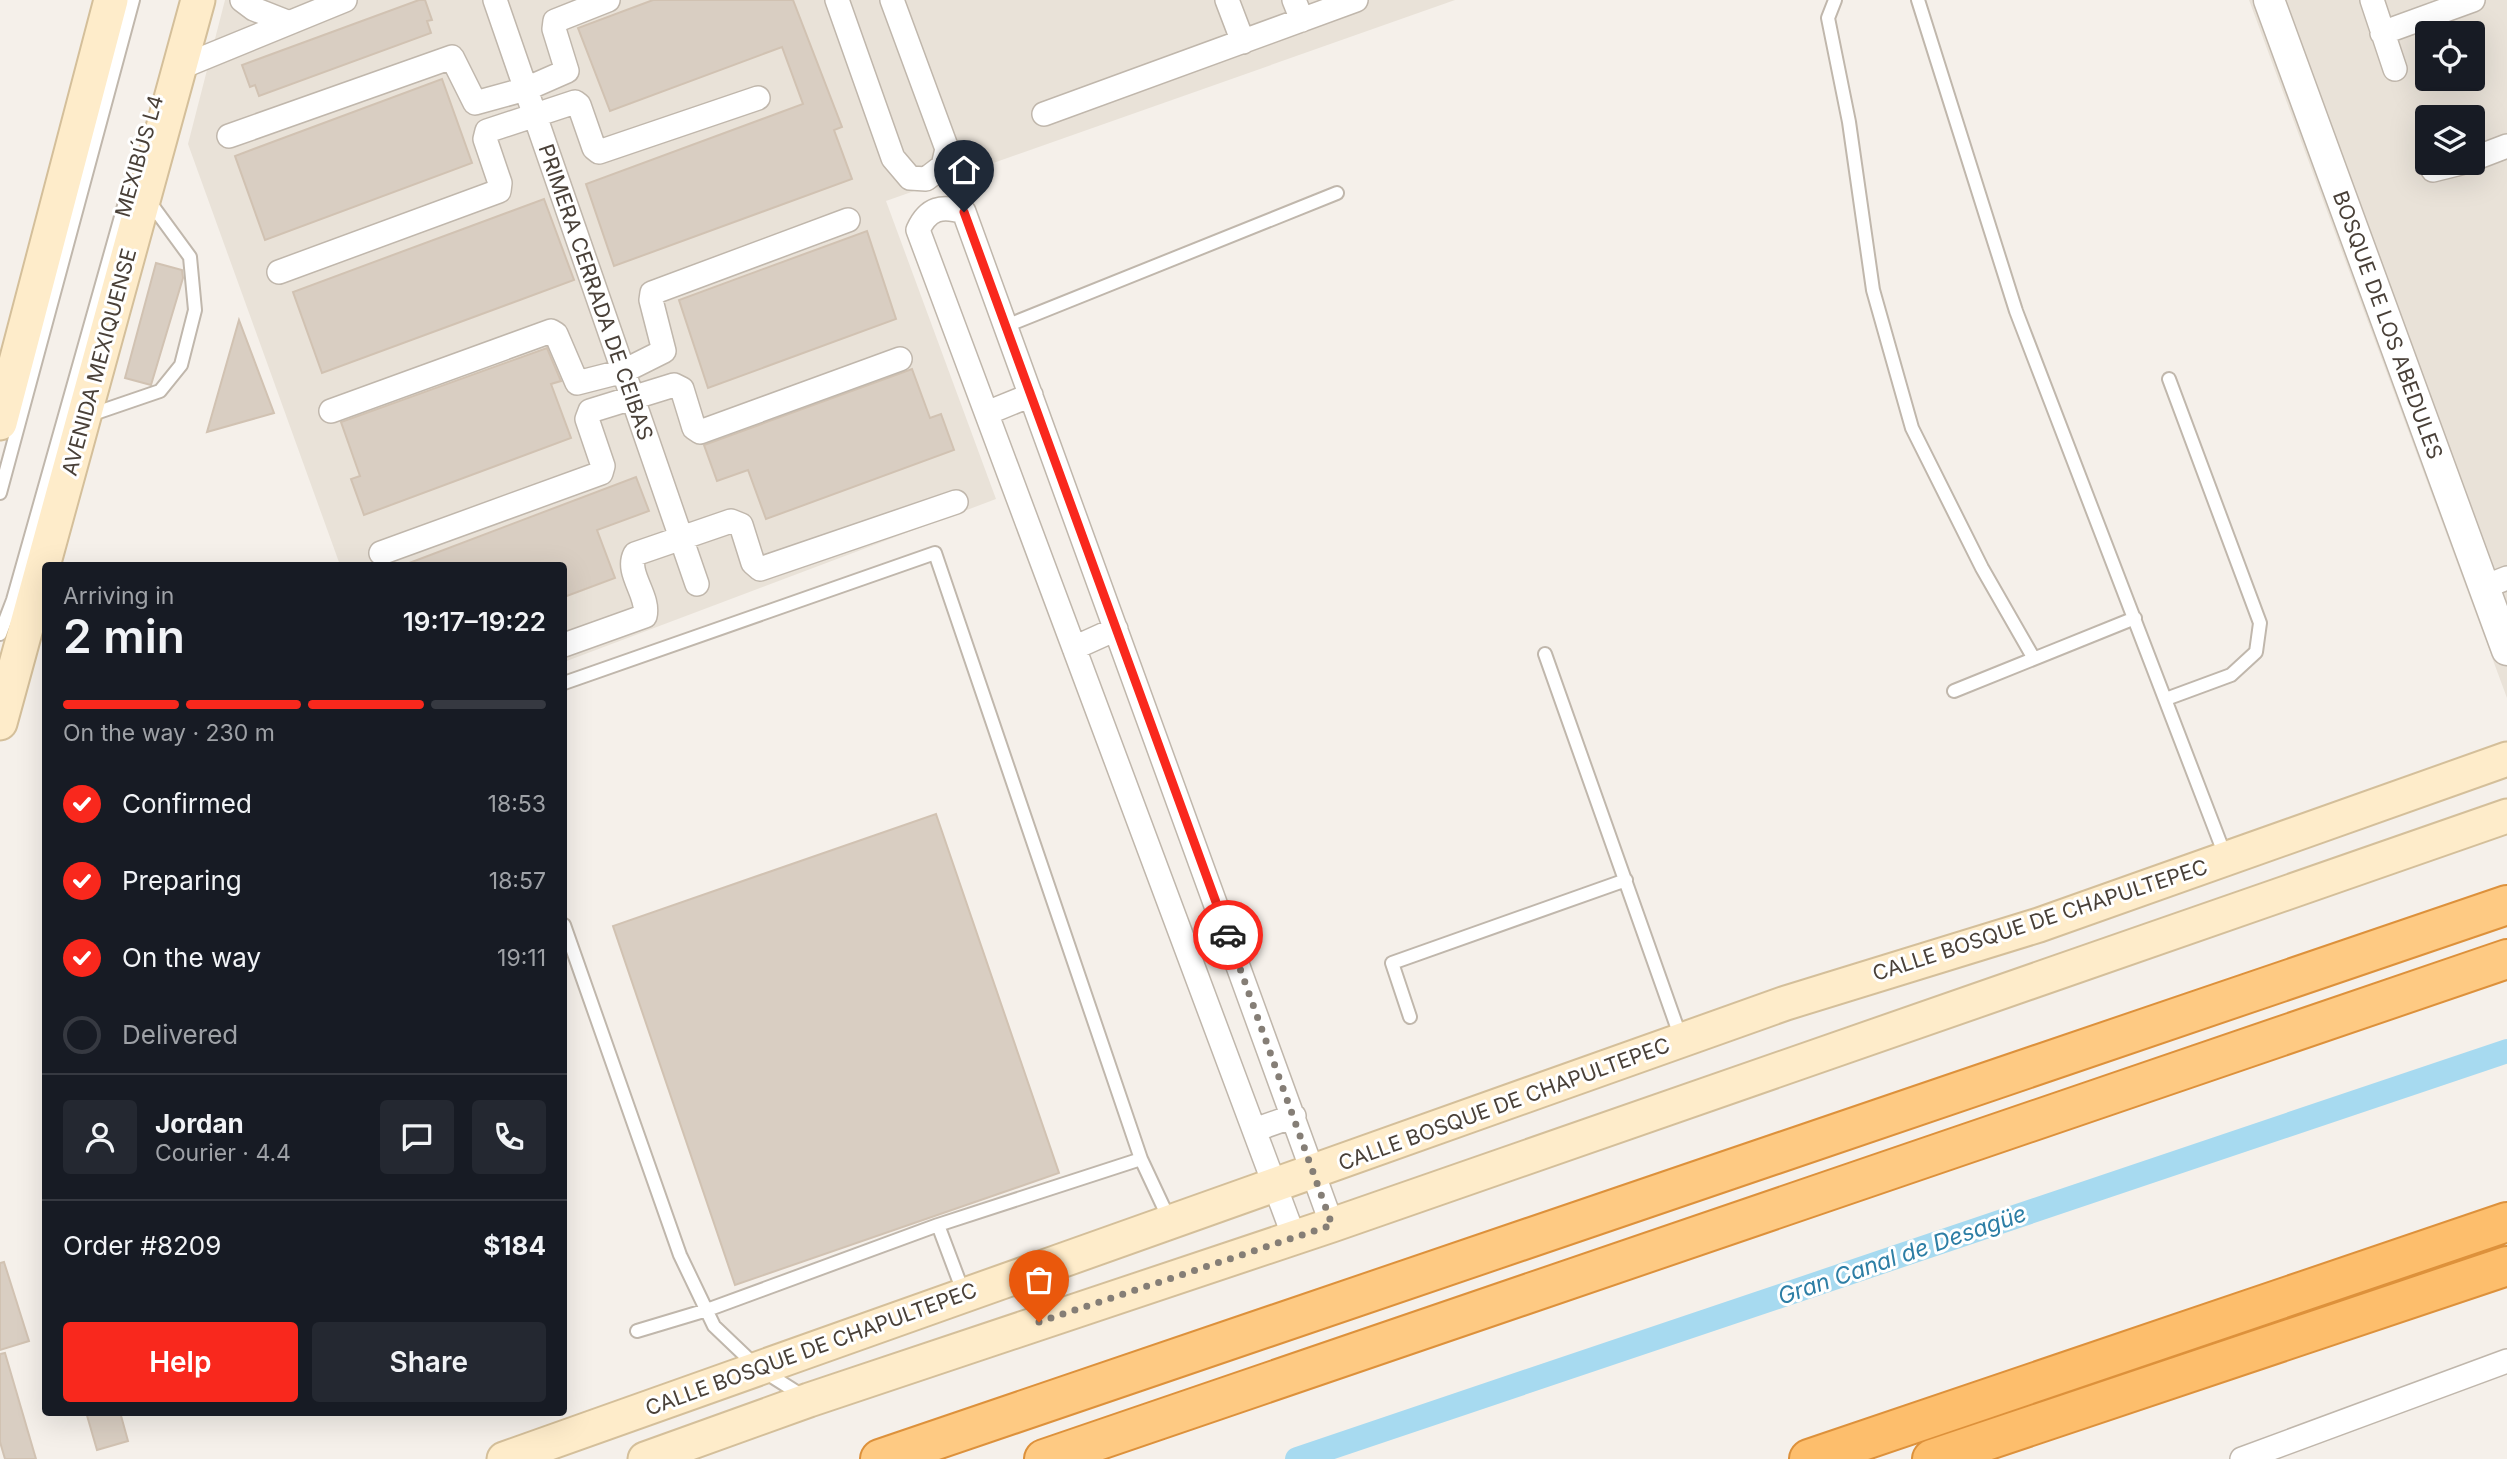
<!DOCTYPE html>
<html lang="en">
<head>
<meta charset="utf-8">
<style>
	body { margin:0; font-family:Inter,sans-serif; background:#242831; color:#f1f3f6; height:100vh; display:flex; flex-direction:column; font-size:26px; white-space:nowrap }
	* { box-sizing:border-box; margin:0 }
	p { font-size:23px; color:#9ea1a6 }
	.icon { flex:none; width:38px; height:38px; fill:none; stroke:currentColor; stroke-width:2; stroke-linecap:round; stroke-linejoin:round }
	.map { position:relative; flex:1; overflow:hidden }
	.sheet { position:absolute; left:42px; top:562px; width:525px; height:854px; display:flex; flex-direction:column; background:#171b24; border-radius:7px; box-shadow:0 7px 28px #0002 }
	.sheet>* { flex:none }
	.buttons { position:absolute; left:2415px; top:21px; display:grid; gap:14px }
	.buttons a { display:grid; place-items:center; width:70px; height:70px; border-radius:7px; background:#171b24; box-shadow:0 7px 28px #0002; font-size:35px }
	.pin { position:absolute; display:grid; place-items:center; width:60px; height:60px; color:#fff; margin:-72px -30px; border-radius:50% 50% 50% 0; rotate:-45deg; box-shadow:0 0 7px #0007 }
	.pin .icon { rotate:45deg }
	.courier { position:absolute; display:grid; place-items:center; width:70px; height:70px; margin:-35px; border:5px solid #f9281d; border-radius:50%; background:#fff; color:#222; box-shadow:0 2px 9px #0007 }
	.summary em { font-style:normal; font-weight:600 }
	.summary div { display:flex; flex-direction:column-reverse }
	.summary { display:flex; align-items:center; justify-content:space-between; height:119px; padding:0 21px }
	h1 { font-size:46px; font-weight:600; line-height:52px }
	.bar { display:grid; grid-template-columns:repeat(4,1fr); gap:10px 7px; align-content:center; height:84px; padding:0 21px }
	.bar i { height:9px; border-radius:5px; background:#363941 }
	.bar .on { background:#f9281d }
	.bar p { grid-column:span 4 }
	.line { display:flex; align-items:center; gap:18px; padding:0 21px; border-top:2px solid #363941 }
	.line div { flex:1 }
	.round { display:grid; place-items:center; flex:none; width:74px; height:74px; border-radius:7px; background:#242831 }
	ol { padding:0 21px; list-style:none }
	li { display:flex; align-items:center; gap:21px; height:77px }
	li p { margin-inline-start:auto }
	li .icon { padding:7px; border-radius:50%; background:#f9281d; color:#fff; stroke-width:4 }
	li:last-child { color:#9ea1a6 }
	li i { width:38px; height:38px; border:4px solid #363941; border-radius:50% }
	.primary-button { display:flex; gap:14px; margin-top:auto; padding:14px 21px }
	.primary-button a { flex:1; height:80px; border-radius:7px; background:#f9281d; color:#fff; font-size:28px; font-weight:600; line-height:80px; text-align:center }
	.primary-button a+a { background:#242831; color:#f1f3f6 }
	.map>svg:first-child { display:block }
	.residential { fill:#e9e2d8; fill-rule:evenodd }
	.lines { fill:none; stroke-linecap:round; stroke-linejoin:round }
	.canal { stroke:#a7daf0; stroke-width:24 }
	.building { fill:#d9cec2; stroke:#d1c2b2; stroke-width:2 }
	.service-casing { stroke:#c0b7ac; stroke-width:16 }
	.minor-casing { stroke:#c0b7ac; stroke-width:26 }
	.tertiary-casing { stroke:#c0b7ac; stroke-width:33 }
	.secondary-casing { stroke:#d4bf9a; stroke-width:37 }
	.trunk-casing { stroke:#dd913b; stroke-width:42 }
	.motorway-casing { stroke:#dd913b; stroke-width:42 }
	.service { stroke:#fff; stroke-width:12 }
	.minor { stroke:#fff; stroke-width:23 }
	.tertiary { stroke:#fff; stroke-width:30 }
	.secondary { stroke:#feecca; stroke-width:33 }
	.trunk { stroke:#feca83; stroke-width:38 }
	.motorway { stroke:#fdbe6c; stroke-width:38 }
	.done { stroke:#857e76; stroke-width:7; stroke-dasharray:0 12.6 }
	.route { stroke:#f9281d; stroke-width:9 }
	.labels { text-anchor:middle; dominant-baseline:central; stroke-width:6; stroke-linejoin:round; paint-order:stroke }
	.street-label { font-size:21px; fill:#494038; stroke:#fff }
	.water-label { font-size:23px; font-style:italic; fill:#2d7ea5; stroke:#fff }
</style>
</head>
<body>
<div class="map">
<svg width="2507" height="1459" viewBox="0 0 2507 1459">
	<rect width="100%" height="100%" fill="#f5f0ea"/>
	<path class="residential" d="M225 0H1455L886 201 996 499 564 662V565H340L188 144Z
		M2249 0H2507V698ZM2427 33H2473V79H2427ZM2427 117H2473V163H2427Z"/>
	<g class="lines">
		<path class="canal" d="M1297 1459 2507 1051"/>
	</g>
	<path class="building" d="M419 0H425L432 20 427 21 431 33 259 96 255 85 250 87 242 65Z
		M653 0H793L842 127 834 130 852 179 614 266 586 184 803 104 782 47 610 111 578 28Z
		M442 79 472 163 265 240 235 156Z
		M544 199 574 280 322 373 293 292Z
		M867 231 896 319 708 388 679 300Z
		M156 263 182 270 183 278 151 385 125 378Z
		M239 320 274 413 207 432Z
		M547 348 561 381 551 384 571 438 364 515 351 479 360 476 341 422Z
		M912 369 930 418 941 414 954 450 766 519 748 470 717 481 704 445Z
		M636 477 649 511 597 530 615 578 564 597V565H404Z
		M936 814 1059 1173 735 1285 613 926Z
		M4 1262 29 1341 0 1350V1263Z
		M5 1353 36 1459H5L0 1442V1354Z
		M86 1412H120L128 1441 97 1450Z"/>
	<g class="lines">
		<defs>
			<path id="service" d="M1835 0 1828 18 1849 122 1873 290 1912 428 1982 568 2033 657
				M1918 0 2016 311 2226 858
				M1006 326 1337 193
				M87 416 160 391 181 365 195 310 190 257 149 201
				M0 493 133 0
				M0 634 13 600 126 199
				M1545 654 1682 1041
				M564 683 935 553 1141 1159
				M1954 691 2135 618
				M2166 699 2231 675 2256 652 2260 623 2169 379
				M564 925 680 1255 714 1326 757 1367 806 1398
				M1410 1017 1392 963 1626 880
				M938 1225 964 1294
				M637 1331 707 1310 938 1225 1141 1159 1170 1221"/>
			<path id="minor" d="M242 0 254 9 287 22
				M495 0 697 584
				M837 0 893 158 910 178 926 179 943 166 947 149 892 0
				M1227 0 1243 42
				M1294 0 1302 20
				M2372 0 2395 69
				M2382 33 2473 0
				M179 68 345 0
				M1044 114 1356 0
				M229 136 452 57 475 103 526 89 567 71 554 29 555 21 608 0
				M2473 159 2507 146
				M2429 163 2433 170 2461 163
				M279 272 499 191 500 183 485 139 487 131 575 102 579 105 594 148 599 152 758 98
				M331 411 551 331 556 334 577 383 624 371 664 351 651 300 652 293 848 220
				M987 413 1031 395
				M381 553 601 473 603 466 587 419 590 411 674 385 682 389 694 428 700 432 900 359
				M2484 587 2507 578
				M564 645 645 616C650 596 625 573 635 554L731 521 741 525 753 563 760 569 956 502
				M1074 648 1116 629
				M1254 1130 1294 1116
				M1294 1237 918 230C928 208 942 205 964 212L1332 1225
				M2242 1459 2507 1361"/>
			<path id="tertiary" d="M2269 0 2507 650"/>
			<path id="secondary" d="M0 423 111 0
				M0 723 198 0
				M504 1459 1786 1003 2039 925 2507 759
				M645 1459 809 1400 1332 1225 2507 816"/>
			<path id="trunk" d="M880 1459 2507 905
				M1044 1459 2507 959"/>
			<path id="motorway" d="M1809 1459 2507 1222
				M1932 1459 2507 1266"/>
		</defs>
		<use href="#service" class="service-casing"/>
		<use href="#minor" class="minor-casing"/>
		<use href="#tertiary" class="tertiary-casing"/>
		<use href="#secondary" class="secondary-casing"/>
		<use href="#trunk" class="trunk-casing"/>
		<use href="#motorway" class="motorway-casing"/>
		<use href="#service" class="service"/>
		<use href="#minor" class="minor"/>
		<use href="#tertiary" class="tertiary"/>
		<use href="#secondary" class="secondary"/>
		<use href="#trunk" class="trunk"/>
		<use href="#motorway" class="motorway"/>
	</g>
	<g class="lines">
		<path class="done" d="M1039 1322 1332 1225 1228 935"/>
		<path class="route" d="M964 212 1228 935"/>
	</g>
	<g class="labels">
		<g class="street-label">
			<text transform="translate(139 156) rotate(-74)">MEXIBÚS L4</text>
			<text transform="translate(596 292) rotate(71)">PRIMERA CERRADA DE CEIBAS</text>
			<text transform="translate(2388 325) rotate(70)">BOSQUE DE LOS ABEDULES</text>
			<text transform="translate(99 362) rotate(-75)">AVENIDA MEXIQUENSE</text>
			<text transform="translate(2040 920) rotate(-18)">CALLE BOSQUE DE CHAPULTEPEC</text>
			<text transform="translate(1504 1104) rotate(-20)">CALLE BOSQUE DE CHAPULTEPEC</text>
			<text transform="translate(811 1349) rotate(-20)">CALLE BOSQUE DE CHAPULTEPEC</text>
		</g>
		<g class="water-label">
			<text transform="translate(1902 1255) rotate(-19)">Gran Canal de Desagüe</text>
		</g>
	</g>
</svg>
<div class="buttons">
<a><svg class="icon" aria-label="locate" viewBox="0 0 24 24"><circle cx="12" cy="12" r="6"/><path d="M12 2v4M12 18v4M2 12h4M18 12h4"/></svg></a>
<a><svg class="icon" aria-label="layers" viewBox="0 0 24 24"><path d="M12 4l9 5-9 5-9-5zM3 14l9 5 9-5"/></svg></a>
</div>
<div class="pin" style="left:1039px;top:1322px;background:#ea580c"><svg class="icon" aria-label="bag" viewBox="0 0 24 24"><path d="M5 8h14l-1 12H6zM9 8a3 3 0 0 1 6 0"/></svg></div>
<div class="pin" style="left:964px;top:212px;background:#1f2937"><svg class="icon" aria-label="home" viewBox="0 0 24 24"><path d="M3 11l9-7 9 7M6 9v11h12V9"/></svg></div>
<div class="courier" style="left:1228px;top:935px"><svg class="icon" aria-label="car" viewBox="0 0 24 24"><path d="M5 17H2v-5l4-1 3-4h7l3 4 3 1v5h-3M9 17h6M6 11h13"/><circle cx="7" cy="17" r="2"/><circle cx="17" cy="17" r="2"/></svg></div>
<section class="sheet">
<div class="summary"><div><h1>2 min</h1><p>Arriving in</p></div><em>19:17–19:22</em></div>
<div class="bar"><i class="on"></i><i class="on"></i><i class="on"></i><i></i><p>On the way · 230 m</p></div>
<ol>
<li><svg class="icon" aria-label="check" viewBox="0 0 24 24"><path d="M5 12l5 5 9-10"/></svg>Confirmed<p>18:53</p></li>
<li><svg class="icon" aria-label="check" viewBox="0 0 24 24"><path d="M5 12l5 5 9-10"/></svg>Preparing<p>18:57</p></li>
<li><svg class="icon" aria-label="check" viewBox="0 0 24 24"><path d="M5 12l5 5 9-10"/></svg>On the way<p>19:11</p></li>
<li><i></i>Delivered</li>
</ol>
<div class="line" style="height:126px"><a class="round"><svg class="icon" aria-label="person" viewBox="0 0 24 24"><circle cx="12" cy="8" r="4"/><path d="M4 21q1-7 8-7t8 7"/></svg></a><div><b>Jordan</b><p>Courier · 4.4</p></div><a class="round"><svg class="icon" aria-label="chat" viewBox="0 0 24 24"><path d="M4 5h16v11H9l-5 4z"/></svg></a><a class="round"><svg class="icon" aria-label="phone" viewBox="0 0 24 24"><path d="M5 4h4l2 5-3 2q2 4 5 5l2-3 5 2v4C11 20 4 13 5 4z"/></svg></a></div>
<div class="line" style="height:91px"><div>Order #8209</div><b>$184</b></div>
<div class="primary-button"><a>Help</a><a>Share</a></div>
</section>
</div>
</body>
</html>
